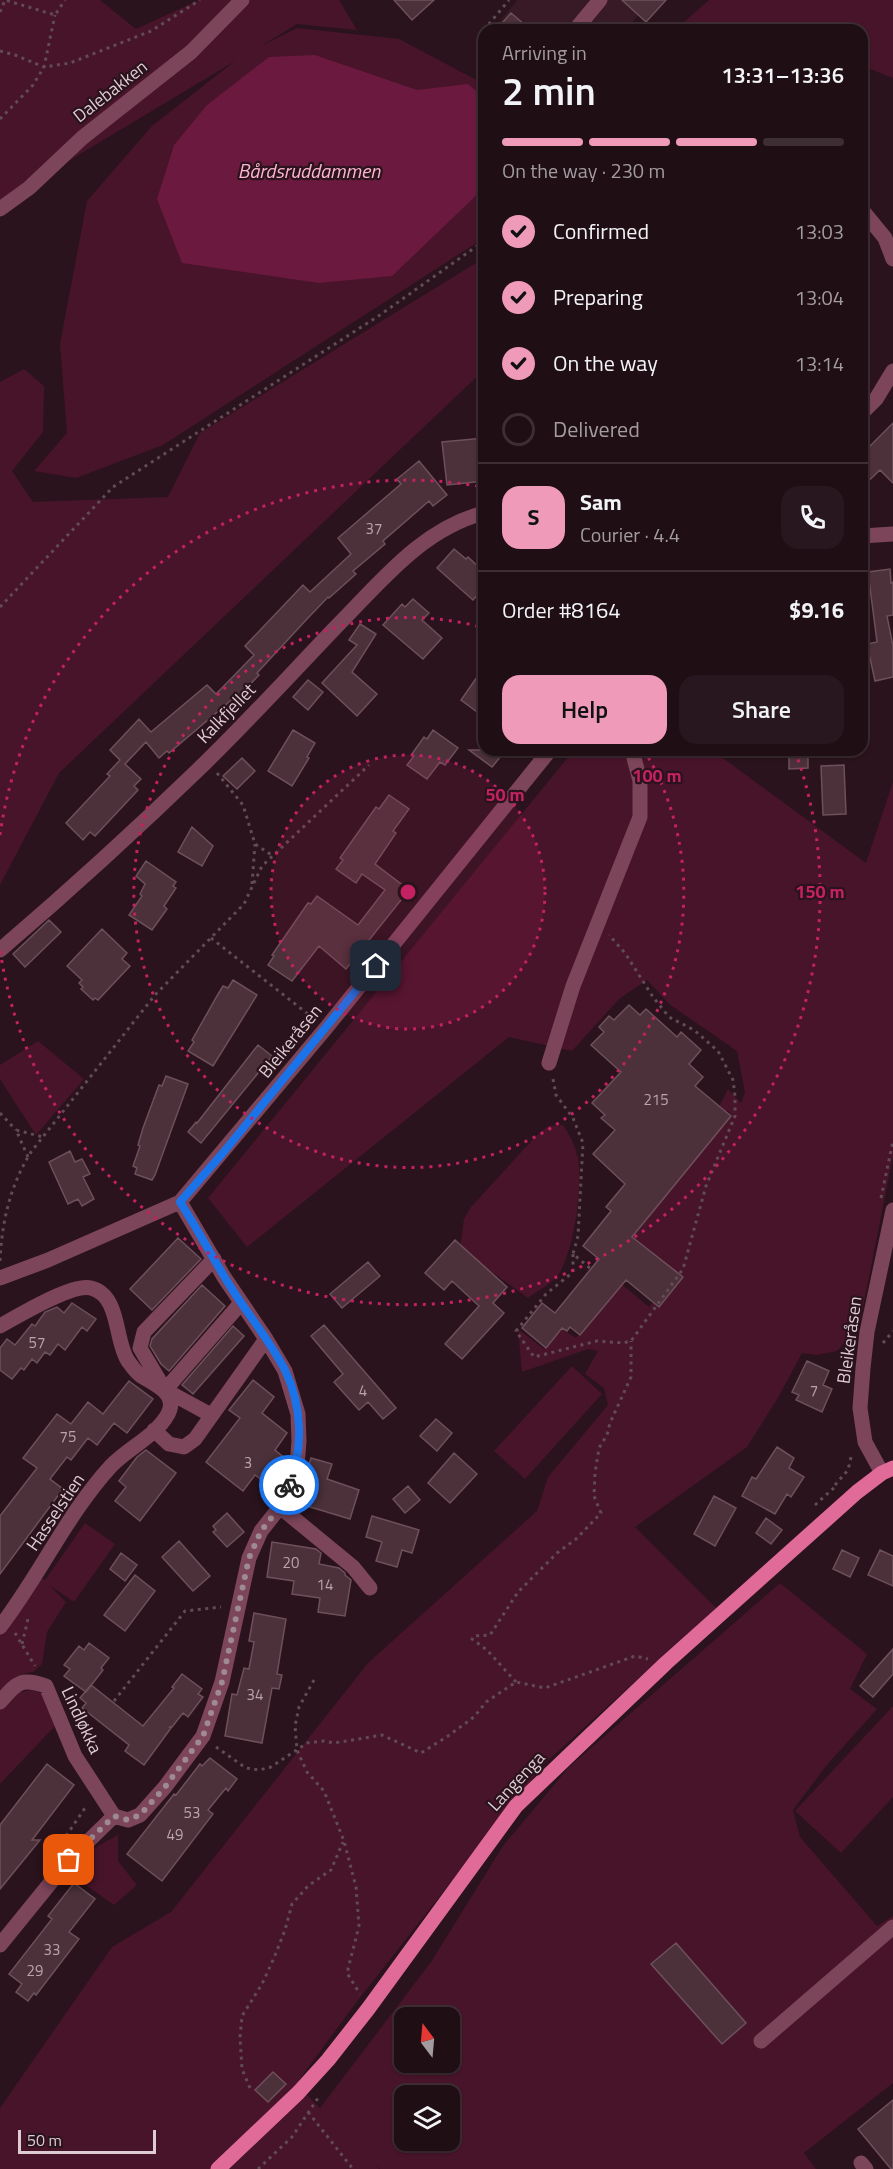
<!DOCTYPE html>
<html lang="en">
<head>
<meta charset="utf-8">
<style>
	body { margin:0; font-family:"Titillium Web",sans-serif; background:#28171e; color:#f1f3f6; height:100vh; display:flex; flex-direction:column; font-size:22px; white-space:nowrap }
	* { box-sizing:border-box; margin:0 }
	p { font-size:20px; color:#a29ca0 }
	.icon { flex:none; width:33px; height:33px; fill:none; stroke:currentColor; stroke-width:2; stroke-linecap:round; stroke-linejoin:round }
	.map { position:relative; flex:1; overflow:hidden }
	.panel { position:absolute; left:478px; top:24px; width:390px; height:732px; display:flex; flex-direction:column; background:#200e15; border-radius:18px; box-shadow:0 2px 4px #0004,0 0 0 2px #3d2e34 }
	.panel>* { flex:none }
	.needle { width:39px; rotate:344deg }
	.buttons { position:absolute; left:394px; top:2007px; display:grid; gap:12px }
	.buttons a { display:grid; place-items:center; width:66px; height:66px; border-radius:12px; background:#200e15; box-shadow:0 2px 4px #0004,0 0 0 2px #3d2e34; font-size:30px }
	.scale { position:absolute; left:18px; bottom:15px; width:138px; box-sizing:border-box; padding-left:6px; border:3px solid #ddccd1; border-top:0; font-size:16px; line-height:21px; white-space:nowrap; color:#ddccd1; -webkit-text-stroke:4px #2a131c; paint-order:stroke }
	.pin { position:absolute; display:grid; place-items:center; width:51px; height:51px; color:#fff; margin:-26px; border-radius:12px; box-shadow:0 3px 9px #0006 }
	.courier { position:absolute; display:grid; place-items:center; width:60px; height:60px; margin:-30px; border:4px solid #1a73e8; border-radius:50%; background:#fff; color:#222; box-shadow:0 2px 8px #0007 }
	.head em { font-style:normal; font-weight:600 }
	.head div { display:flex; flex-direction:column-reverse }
	.head { display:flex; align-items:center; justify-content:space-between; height:102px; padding:0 24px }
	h1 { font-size:39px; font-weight:600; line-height:45px }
	.bar { display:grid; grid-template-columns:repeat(4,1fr); gap:9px 6px; align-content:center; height:72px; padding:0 24px }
	.bar i { height:8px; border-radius:4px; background:#3d2e34 }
	.bar .on { background:#ef9ab8 }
	.bar p { grid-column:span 4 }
	.line { display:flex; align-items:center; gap:15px; padding:0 24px; border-top:2px solid #3d2e34 }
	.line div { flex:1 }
	.round { display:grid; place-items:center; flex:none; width:63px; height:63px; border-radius:18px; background:#28171e }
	ol { padding:0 24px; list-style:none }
	li { display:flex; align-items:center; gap:18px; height:66px }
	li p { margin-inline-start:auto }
	li .icon { padding:6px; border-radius:50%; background:#ef9ab8; color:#111; stroke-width:4 }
	li:last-child { color:#a29ca0 }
	li i { width:33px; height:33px; border:3px solid #3d2e34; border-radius:50% }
	.cta { display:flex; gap:12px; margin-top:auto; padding:12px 24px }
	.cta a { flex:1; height:69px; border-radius:18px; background:#ef9ab8; color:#111; font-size:24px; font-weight:600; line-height:69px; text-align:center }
	.cta a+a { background:#28171e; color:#f1f3f6 }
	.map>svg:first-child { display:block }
	.built { fill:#371a26 }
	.green { fill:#48142a; fill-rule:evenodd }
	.water { fill:#6b193f }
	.building { fill:#4c313a; stroke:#6d505a; stroke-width:1.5 }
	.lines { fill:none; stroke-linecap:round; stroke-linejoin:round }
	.path { stroke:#614c54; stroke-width:3; stroke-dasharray:3 4.5; stroke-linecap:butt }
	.minor { stroke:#7d455a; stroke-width:15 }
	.major { stroke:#e06b99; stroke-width:15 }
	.done { stroke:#9e8b92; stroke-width:6; stroke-dasharray:0 10.8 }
	.route { stroke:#1a73e8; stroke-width:8 }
	.ring { fill:none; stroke:#c32161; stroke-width:3; stroke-dasharray:3 6 }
	.labels { text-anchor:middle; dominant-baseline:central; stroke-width:4.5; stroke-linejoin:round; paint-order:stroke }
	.number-label { font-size:15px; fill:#b9a5ab }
	.street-label { font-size:18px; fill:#ddccd1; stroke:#2a131c }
	.water-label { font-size:20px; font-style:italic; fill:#feb4ce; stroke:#2a131c }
	.centre { fill:#c32161; stroke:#2a131c; stroke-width:3 }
	.ring-label { font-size:18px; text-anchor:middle; font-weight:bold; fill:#c32161; stroke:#2a131c; stroke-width:4.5; stroke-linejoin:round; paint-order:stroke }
</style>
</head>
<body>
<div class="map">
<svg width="893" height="2169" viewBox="0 0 893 2169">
	<rect width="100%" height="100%" fill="#2a131c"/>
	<path class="built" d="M517 0H651L626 30H493Z"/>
	<path class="green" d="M0 0H100L136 29 199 0H339L357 30 297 24 261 46 297 28 399 39 484 84V238L163 445 76 478 34 471 67 433 60 344 87 201 152 126 235 61 0 202Z
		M709 0H893V78L863 66 862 30H675Z
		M484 258V370L59 773 0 885V382L24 369 44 386 43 432 12 471 33 502 168 497 200 433Z
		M574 750H712L866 863 893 782V1156L859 1327 837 1351 817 1355 802 1353 779 1396 747 1447 635 1527 716 1608 543 1765 355 2004 296 2084 320 2108 431 1962 503 1846 569 1767 780 1583 867 1654 850 1689 877 1709 826 1766 793 1810 800 1837 877 1926 893 1916V2083L804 2153 816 2169H380L375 2164 379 2169H0V2108L112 1947 171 1912 368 1663 537 1511 548 1477 608 1405 604 1388 585 1374 598 1351 588 1349 522 1372 518 1329 544 1349 562 1329 576 1338 619 1282 649 1307 671 1280 629 1243 730 1112 718 1109 728 1089 741 1103 745 1092 737 1051 669 1004 647 980 619 999 572 1051 509 1037 247 1247 208 1198ZM405 2018H450V2062H405ZM405 2096H450V2140H405Z
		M38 1041 84 1079 36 1135 0 1079V1065Z
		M563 1125C570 1135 575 1146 578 1158 583 1186 574 1252 558 1275 551 1284 537 1291 528 1298L460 1249 464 1219 471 1207 536 1136 548 1126Z
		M572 1366 602 1394 525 1479 494 1451Z
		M85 1523 115 1544 74 1602 49 1585 66 1602 47 1632 42 1664 33 1672C19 1673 10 1681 0 1691V1633L41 1578 45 1580Z
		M31 1690 42 1693 56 1725 0 1784V1708L20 1692Z
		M893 1706V1797L841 1853 795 1811Z
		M118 1835V1861L137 1885 114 1905 73 1876 85 1853Z"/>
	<path class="water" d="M315 55 417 90 468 84 484 98V188L392 276 319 283 182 263 157 199 174 145 207 105 269 57Z"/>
	<path class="building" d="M394 0H434L412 20Z
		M622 0H666L646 22Z
		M511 13 531 30H496Z
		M893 423V483L880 470 862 487V454Z
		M484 438V481L447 485 442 442Z
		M419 461 447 495 433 506 429 501 383 541 385 544 353 571 356 574 329 598 328 597 307 619 257 673 259 675 236 699 235 697 169 753 167 751 159 758 146 742 125 764 141 779 134 786 138 790 95 836 90 832 83 840 66 823 110 776 107 774 120 760 110 750 139 719 151 732 207 685 216 694 254 655 245 646 303 585 310 592 351 554 338 538 401 484 397 479Z
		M454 549 466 559 468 557 484 572V587L473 600 437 568Z
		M890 569 891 583 893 582V615L887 616 893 646V677L875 681 867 644 877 642 868 572Z
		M413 599 429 613 422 620 442 638 423 659 383 625 402 604 405 607Z
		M360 624 376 634 352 672 377 694 357 716 322 683 357 645 349 640Z
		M484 667V717L461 700Z
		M308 680 323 692 308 710 293 697Z
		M293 730 315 743 307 757 309 758 292 786 268 771Z
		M433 730 458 748 445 765 440 762 427 779 407 765 414 756 412 754 424 737 427 739Z
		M469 750H506L492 767Z
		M789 751H808V768L789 769Z
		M242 758 255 771 237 789 223 776Z
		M844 765 846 814 823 815 821 766Z
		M389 795 409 809 393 831 396 833 375 864 409 890 346 969 319 946 292 981 268 965 274 956 272 955 308 903 311 904 317 896 358 925 385 890 362 874 356 883 336 869 343 860 340 858 376 807 379 809Z
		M192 827 213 846 202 866 178 852Z
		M146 861 176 882 173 886 176 888 164 906 167 909 152 930 129 915 142 896 140 894 145 884 136 876Z
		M49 920 61 932 25 967 13 954Z
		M102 929 127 953 122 959 130 966 98 1000 95 998 93 1000 81 989 83 987 79 983 82 980 67 966Z
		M233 980 257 995 213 1066 188 1051 194 1042 192 1040 217 996 223 986 228 988Z
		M629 1005 640 1015 646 1009 677 1037 681 1032 701 1050 689 1064 703 1077 695 1086 731 1116 632 1237 683 1277 659 1307 626 1280 580 1335 570 1327 567 1331 562 1328 546 1348 522 1328 542 1303 555 1313 599 1259 583 1246 611 1211 606 1207 625 1184 593 1154 615 1130 601 1118 605 1115 592 1103 621 1072 591 1045 604 1032 599 1027 609 1016 614 1020Z
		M258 1045 272 1056 201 1143 188 1132 196 1122 197 1123Z
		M166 1076 188 1084 155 1175 152 1180 135 1174 137 1168 133 1166 140 1146 138 1145 143 1128 159 1085 162 1086Z
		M70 1151 75 1162 82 1159 90 1174 83 1177 94 1199 82 1206 78 1199 68 1204 49 1162Z
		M178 1238 201 1259 152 1310 130 1289Z
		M455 1240 507 1287 493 1303 504 1313 462 1359 445 1344 479 1306 452 1281 444 1290 425 1273Z
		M368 1262 380 1276 342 1308 330 1294Z
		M202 1285 225 1306 169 1371 161 1364 150 1346 152 1339Z
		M72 1303 96 1319 87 1331 82 1327 65 1350 58 1344 50 1355 45 1352 37 1363 32 1359 24 1370 21 1368 12 1379 0 1370V1348L7 1339 15 1345 32 1324 35 1326 45 1312 57 1307 64 1313Z
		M324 1325 396 1408 383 1419 368 1402 359 1410 334 1382 343 1374 311 1336Z
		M233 1326 244 1336 193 1394 192 1393 182 1385Z
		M807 1361 829 1371 823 1385 832 1389 822 1412 796 1400 799 1395 792 1392Z
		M253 1380 274 1397 262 1413 287 1433 275 1450 286 1459 266 1483 255 1475 243 1491 206 1462 240 1418 229 1410Z
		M129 1381 153 1399 127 1433 114 1423 97 1445 88 1438 71 1460 67 1457 50 1479 63 1489 0 1574V1516L37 1468 23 1458 57 1414 71 1424 88 1402 103 1414Z
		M436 1419 452 1433 437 1451 420 1436Z
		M777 1447 794 1458 789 1468 804 1477 791 1497 787 1494 775 1514 742 1496 752 1477 756 1479Z
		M146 1450 176 1473 140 1521 115 1501 126 1487 119 1481 137 1457Z
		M454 1453 477 1474 450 1503 428 1483Z
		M311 1458 332 1464 327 1479 359 1490 350 1519 297 1503Z
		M408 1486 420 1500 405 1513 393 1499Z
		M714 1496 736 1508 715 1546 694 1534Z
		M227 1513 244 1532 227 1547 213 1532 216 1530 213 1526Z
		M372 1516 419 1530 412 1553 402 1550 397 1567 376 1561 382 1542 366 1537Z
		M766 1518 782 1530 771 1544 756 1533Z
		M179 1541 210 1576 193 1591 162 1557Z
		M272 1542 316 1549 321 1553 319 1564 339 1568 345 1573V1575L351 1580 345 1616 318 1612 320 1598 292 1594 294 1581 267 1577Z
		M842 1550 859 1558 850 1577 833 1569Z
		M880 1550 893 1556V1586L868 1575Z
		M121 1553 137 1565 125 1581 110 1569Z
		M135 1575 155 1591 125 1631 104 1615Z
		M254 1613 286 1619 277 1674 282 1675 279 1689 272 1688 262 1743 225 1736 232 1694 237 1695 244 1668 249 1669 254 1642 249 1641Z
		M89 1643 109 1658 101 1668 103 1670 86 1692 64 1676 70 1669 64 1665 79 1646 84 1650Z
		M893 1649V1674L873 1697 860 1686Z
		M182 1674 202 1689 198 1694 203 1697 188 1717 183 1713 172 1727H169L171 1728 144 1765 125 1751 129 1745 82 1708 86 1703 80 1698 91 1685 143 1726 174 1688 172 1687Z
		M210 1758 237 1779 228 1791 226 1788 208 1810 213 1814 162 1881 127 1854 174 1794 176 1795 200 1764 202 1766Z
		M47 1764 74 1785 32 1840H40L0 1889V1825Z
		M74 1883 95 1899 69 1932 79 1939 36 1995 34 1993 28 2001 16 1992 22 1984 9 1974 52 1919 48 1916Z
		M676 1943 746 2023 722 2044 651 1964Z
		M273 2072 286 2084 268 2102 255 2090Z
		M893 2100V2169H891L858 2129Z"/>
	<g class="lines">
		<path class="path" d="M0 12 5 0 55 15 65 0
			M484 37 483 31 509 0
			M0 51 15 55 44 67 70 63 151 31 200 0
			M0 119 33 85 44 67 55 15
			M0 607 113 487 380 315 484 241
			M217 773 243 805 255 844 273 856
			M252 884 255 844
			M211 938 313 1018
			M553 1079 556 1095 573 1118 583 1143 578 1236 573 1254 591 1269
			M0 1113 16 1130
			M28 1157 16 1130 43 1137
			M881 1198 893 1141
			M573 1254V1272L546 1294 516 1331 534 1357 597 1341 623 1343 631 1341 683 1269 706 1186 735 1116V1096L733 1080 718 1051 694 1030 669 1017 653 997 625 953 609 935
			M0 1261C2 1221 10 1186 31 1152L155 995 244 904 262 866 369 765
			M883 1343 893 1331
			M835 1485 848 1470 852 1453
			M815 1505 836 1486
			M15 1633 35 1666
			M22 1644 28 1619
			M314 1680 299 1707 295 1726 297 1750 307 1772 324 1791 344 1841 356 1887 359 1926 347 1973 360 1994
			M516 1682 487 1650 472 1639 474 1636 490 1635 518 1592 557 1553 576 1539 601 1513 594 1496 595 1473 599 1448 607 1435 610 1423 631 1377V1341
			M114 1701 185 1611 221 1607
			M216 1747 246 1768 259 1770 271 1767 307 1743 324 1741 334 1743 382 1735 421 1753 448 1736 474 1717 486 1702 516 1682 545 1688 635 1656 648 1659
			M62 1842 87 1805
			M250 2088 242 2069 240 2037 242 2016 262 1984 274 1958 285 1930 292 1904 308 1886 331 1870 343 1842
			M308 2112 353 2169
			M258 2169 292 2137 320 2095"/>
		<path class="minor" d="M575 30 600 0
			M0 209 29 188 82 138 191 52 242 0
			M862 210 885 238 893 259
			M862 413 876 399 893 371
			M862 536 893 534
			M0 950C70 890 139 827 205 763 250 719 292 673 335 628 379 584 421 529 484 513
			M549 1063 573 986 640 817V781L632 750
			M0 1278 48 1260 180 1202 326 1028 550 750
			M0 1326C18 1316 72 1283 91 1288 121 1296 114 1340 128 1361 132 1366 135 1371 140 1375 153 1384 179 1393 168 1414 156 1436 128 1448 111 1466 67 1514 40 1575 0 1627
			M165 1390 241 1303
			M211 1415 165 1390 140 1348 144 1332 214 1259
			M154 1430 169 1444 184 1447 195 1439 266 1339
			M882 1473 865 1442 860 1408 863 1368 867 1332 893 1210
			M280 1507 353 1567 370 1588
			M0 1702C17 1683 20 1677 46 1686L75 1756 114 1816 69 1860 0 1945
			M114 1816 128 1820 140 1815 165 1787 203 1736 222 1682 249 1558 261 1531 280 1507 297 1466 299 1441 298 1414 285 1371 266 1339 224 1277 180 1202
			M761 2041 893 1927
			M861 2163 866 2169"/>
		<path class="major" d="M218 2169 298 2093 328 2060 368 2009 516 1806 666 1663 857 1492 882 1473 893 1468"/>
	</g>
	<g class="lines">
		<path class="done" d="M69 1860 114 1816 128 1820 140 1815 165 1787 203 1736 222 1682 249 1558 261 1531 280 1507 289 1485"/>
		<path class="route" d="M289 1485C304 1449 302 1405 285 1370 270 1341 249 1316 232 1289 214 1261 199 1231 180 1202L222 1154 376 966"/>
	</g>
	<circle cx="408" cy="892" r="137" fill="#c32161" fill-opacity=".12"/>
	<g class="ring">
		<circle cx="408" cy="892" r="137"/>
		<path d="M644 750A275 275 0 1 1 484 628"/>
		<path d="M0 835A412 412 0 0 1 483 487M795 751A412 412 0 1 1 0 949"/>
	</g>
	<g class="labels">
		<g class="number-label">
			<text x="374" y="528">37</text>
			<text x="656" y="1099">215</text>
			<text x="37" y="1342">57</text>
			<text x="363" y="1390">4</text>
			<text x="814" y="1390">7</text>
			<text x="68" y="1436">75</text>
			<text x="248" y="1462">3</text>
			<text x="291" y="1562">20</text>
			<text x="325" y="1584">14</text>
			<text x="255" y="1694">34</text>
			<text x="192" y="1812">53</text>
			<text x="175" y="1834">49</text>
			<text x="52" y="1949">33</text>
			<text x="35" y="1970">29</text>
		</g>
		<g class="street-label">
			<text transform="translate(110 91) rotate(-38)">Dalebakken</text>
			<text transform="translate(226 713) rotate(-46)">Kalkfjellet</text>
			<text transform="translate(290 1041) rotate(-51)">Bleikeråsen</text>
			<text transform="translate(849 1340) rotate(-82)">Bleikeråsen</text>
			<text transform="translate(55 1512) rotate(-56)">Hasselstien</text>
			<text transform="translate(82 1720) rotate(65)">Lindløkka</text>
			<text transform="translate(516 1781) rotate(-47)">Langenga</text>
		</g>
		<g class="water-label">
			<text x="309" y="170">Bårdsruddammen</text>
		</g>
	</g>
	<circle cx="408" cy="892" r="9" class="centre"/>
	<g class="ring-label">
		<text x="657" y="782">100 m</text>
		<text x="505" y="801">50 m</text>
		<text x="820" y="898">150 m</text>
	</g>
</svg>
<div class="buttons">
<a><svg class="needle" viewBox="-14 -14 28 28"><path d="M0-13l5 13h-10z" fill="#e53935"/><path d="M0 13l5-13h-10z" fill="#a29ca0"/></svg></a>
<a><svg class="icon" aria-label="layers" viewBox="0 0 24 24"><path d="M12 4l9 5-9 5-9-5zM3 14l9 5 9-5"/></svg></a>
</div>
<div class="scale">50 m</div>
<div class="pin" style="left:69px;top:1860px;background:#ea580c"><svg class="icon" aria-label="bag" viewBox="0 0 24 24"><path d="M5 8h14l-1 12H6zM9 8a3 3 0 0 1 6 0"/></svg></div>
<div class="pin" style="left:376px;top:966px;background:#1f2937"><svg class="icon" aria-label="home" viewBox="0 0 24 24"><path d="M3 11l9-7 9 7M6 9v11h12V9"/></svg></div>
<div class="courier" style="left:289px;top:1485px"><svg class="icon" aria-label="bike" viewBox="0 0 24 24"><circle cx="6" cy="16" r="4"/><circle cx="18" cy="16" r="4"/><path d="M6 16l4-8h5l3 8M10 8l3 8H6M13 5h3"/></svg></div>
<section class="panel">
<div class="head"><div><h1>2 min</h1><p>Arriving in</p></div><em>13:31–13:36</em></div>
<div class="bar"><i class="on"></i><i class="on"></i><i class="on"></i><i></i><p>On the way · 230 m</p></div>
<ol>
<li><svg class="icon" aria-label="check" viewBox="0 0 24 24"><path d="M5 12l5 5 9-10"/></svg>Confirmed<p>13:03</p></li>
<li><svg class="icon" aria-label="check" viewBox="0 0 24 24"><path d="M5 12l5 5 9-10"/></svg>Preparing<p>13:04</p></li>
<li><svg class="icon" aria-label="check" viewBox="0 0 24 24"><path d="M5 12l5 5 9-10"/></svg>On the way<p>13:14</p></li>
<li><i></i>Delivered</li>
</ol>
<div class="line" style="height:108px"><b class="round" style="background:#ef9ab8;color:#111">S</b><div><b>Sam</b><p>Courier · 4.4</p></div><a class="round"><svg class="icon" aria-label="phone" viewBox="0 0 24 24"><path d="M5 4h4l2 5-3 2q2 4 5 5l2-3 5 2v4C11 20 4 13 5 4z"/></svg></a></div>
<div class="line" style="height:78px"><div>Order #8164</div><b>$9.16</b></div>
<div class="cta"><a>Help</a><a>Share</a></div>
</section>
</div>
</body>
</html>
